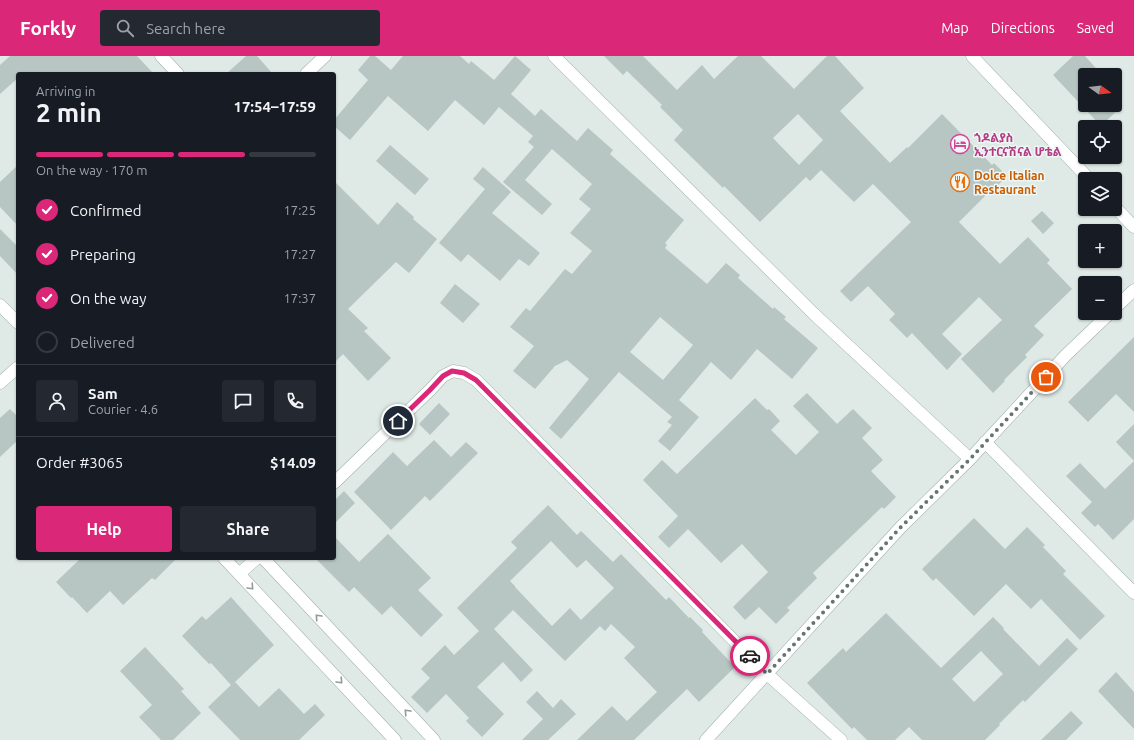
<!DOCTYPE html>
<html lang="en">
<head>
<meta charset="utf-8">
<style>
	body { margin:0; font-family:Ubuntu,"Noto Sans Ethiopic",sans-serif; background:#242831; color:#f1f3f6; height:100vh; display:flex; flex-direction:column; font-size:15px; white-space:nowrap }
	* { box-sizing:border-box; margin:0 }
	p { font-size:13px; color:#9ea1a6 }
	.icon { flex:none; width:22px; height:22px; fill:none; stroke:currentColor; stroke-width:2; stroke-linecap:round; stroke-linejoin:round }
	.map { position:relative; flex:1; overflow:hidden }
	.panel { position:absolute; left:16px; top:16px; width:320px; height:488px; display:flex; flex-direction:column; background:#171b24; border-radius:4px; box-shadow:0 1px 3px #0004 }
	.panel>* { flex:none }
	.needle { width:26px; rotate:105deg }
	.tools { position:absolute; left:1078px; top:12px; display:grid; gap:8px }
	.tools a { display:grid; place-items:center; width:44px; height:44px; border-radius:4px; background:#171b24; box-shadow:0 1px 3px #0004; font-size:20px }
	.pin { position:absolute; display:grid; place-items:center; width:34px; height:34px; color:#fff; margin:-17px; border:2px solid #fff; border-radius:50%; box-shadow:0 1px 4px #0007 }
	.courier { position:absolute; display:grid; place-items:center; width:40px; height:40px; margin:-20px; border:3px solid #db2777; border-radius:50%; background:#fff; color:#222; box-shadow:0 1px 5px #0007 }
	.summary em { font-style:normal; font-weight:700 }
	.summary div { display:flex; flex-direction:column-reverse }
	.summary { display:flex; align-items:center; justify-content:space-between; height:68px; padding:0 20px }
	h1 { font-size:26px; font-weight:700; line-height:30px }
	.bar { display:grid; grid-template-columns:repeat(4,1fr); gap:6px 4px; align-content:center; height:48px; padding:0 20px }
	.bar i { height:5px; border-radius:3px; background:#363941 }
	.bar .selected { background:#db2777 }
	.bar p { grid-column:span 4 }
	.line { display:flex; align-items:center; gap:10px; padding:0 20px; border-top:1px solid #363941 }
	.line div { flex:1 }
	.round { display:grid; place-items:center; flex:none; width:42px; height:42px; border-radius:4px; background:#242831 }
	ol { padding:0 20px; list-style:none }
	li { display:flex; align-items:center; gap:12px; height:44px }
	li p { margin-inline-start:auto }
	li .icon { padding:4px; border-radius:50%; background:#db2777; color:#fff; stroke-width:4 }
	li:last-child { color:#9ea1a6 }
	li i { width:22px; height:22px; border:2px solid #363941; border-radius:50% }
	.button { display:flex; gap:8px; margin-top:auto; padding:8px 20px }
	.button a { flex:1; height:46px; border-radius:4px; background:#db2777; color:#fff; font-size:16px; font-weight:700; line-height:46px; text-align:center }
	.button a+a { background:#242831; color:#f1f3f6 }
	header { display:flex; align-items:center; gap:24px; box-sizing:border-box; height:56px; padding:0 20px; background:#db2777; color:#fff }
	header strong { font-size:19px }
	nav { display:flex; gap:22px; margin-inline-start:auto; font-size:14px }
	.search { width:280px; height:36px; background:#242831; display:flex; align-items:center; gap:10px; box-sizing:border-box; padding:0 14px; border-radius:4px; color:#9ea1a6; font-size:15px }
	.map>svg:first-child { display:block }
	.building { fill:#b7c6c3; fill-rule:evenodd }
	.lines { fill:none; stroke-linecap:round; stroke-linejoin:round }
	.street-casing { stroke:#a2b0ae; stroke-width:13 }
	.secondary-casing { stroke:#9fb4b0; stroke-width:13 }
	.street { stroke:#fff; stroke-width:12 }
	.secondary { stroke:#fff; stroke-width:12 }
	.oneway { stroke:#909c9a }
	.done { stroke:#647674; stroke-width:4; stroke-dasharray:0 7.2 }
	.route { stroke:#db2777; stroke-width:5 }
	.labels { text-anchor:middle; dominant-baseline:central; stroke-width:3; stroke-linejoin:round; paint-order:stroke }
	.hotel-label { font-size:12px; font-weight:bold; fill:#b23c85; stroke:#eff6f4; text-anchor:start }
	.food-label { font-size:12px; font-weight:bold; fill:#c56008; stroke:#eff6f4; text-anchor:start }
</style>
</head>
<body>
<header>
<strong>Forkly</strong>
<div class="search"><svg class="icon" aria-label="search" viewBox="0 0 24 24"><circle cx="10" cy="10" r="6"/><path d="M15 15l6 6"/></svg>Search here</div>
<nav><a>Map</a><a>Directions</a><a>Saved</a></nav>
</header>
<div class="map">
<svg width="1134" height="684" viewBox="0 0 1134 684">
	<rect width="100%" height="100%" fill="#dfe9e6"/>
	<path class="building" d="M10 0H137L154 18H18V22L0 38V9Z
		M246 0H257L273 18H226Z
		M370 0H375L391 14 403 0H460L469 8 471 5 494 24 515 0 531 14 511 38 535 60 541 53 577 85 588 72 613 94 610 98 684 164 665 187 667 189 665 192 707 228 726 207 740 219 738 222 773 253 774 251 786 261 784 263 818 292 792 323 757 293 731 324 711 306 679 344 699 361 670 395 658 385 672 369 667 366 672 361 619 316 561 383 549 372 589 323 567 304 555 310 535 333 513 315 534 290 510 271 526 252 530 255 565 213 572 218 592 195 570 177 591 153 579 143 592 128 552 93 525 124 552 148 542 159 503 126 534 91 528 86 533 80 499 51 484 69 455 44 428 75 388 40 350 84 334 70V64L368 24 358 14ZM660 261 693 289 663 324 630 296Z
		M604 0H643L677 34 702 9 714 23 738 0H761L794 33 827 0H835L864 32 840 55 890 107 907 91 908 92 942 58 992 109 994 107 1007 120 995 132 994 131 959 166 1000 208 1028 181 1050 204 1047 207 1072 233 1034 270 1044 279 1025 299 1027 301 1004 324 1005 325 993 337 961 303 1002 264 979 241 942 278 962 298 947 314 912 277 907 282 889 264 895 258 868 230 851 246 840 235 911 166 873 128 854 146 821 114 810 125 806 121 760 166 724 130 723 132 674 84 683 74 660 51 662 49 627 15 623 19ZM798 58 823 84 799 109 773 82Z
		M1073 0H1085L1102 19H1085V49H1123L1101 70 1053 19Z
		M390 89 429 123 415 139 376 105Z
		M18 109V170L0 151V126Z
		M483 111 511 136 492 157 540 197 529 210 519 203 500 225 468 198 461 206 439 187 485 133 473 123Z
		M334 125 378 169 397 146 414 161 413 163 437 183 409 217 396 206 348 253 368 272 364 275 391 302 368 325 343 298 334 307Z
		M1042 155 1054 167 1043 178 1031 165Z
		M0 173 18 191V219L0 200Z
		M455 228 480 248 463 267 440 247Z
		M1134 281V356L1116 338 1088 366 1068 346Z
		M807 337 837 368 853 353 872 372 862 382 883 404 871 415 896 441 884 453 882 451 813 517 817 522 787 552 790 554 776 568 759 551 745 564 733 551 768 516 742 488 721 507 688 473 669 492 658 481 678 460 643 424 662 404 677 418 755 342 767 354 769 353 780 365 771 374 796 399 819 376 793 350Z
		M439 347 450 358 430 379 419 368Z
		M10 353 18 361V384L0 401V362Z
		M1134 368V463L1113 484 1098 468 1095 471 1081 457 1092 446 1066 420 1080 407 1105 433 1134 405 1116 386Z
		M434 384 451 401 466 386 478 397 430 445 425 440 391 474 354 436 393 396 407 410Z
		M344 435 355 447 334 468V445Z
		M548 449 577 479 581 475 613 506 621 498 666 544 669 541 689 562 690 561 703 574 702 576 735 611 699 646 687 633 634 684H577L612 650 627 665 657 636 624 602 635 591 611 568 605 575 600 570 565 605 513 554 494 573 533 614 521 626 503 606 477 631 504 658 482 681 466 665 469 662 446 638 427 657 411 641 430 622 421 613 445 589 454 599 479 575 457 552 517 492 511 486ZM551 485 577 512 586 504 614 532 581 564 570 552 552 570 515 531V530L510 525Z
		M974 462 1005 493 1027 471 1045 489 1043 491 1066 515 1063 518 1105 560 1080 584 1041 543 1031 553 1006 528 974 560 936 522 933 525 922 513Z
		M388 478 431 522 418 534 443 559 421 581 391 550 382 559 354 531 349 536 315 502H334V480L359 506Z
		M81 502H177L155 524 152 522 123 549 110 535 87 557 72 541 71 542 56 526Z
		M231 541 274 589 235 626 259 651 279 632 304 658 315 648 325 659 299 684H240L208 651 231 629 211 607 209 608 182 580 202 560 206 564Z
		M886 557 941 612 993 561 1004 572 1003 573 1039 610 1067 582 1078 593 1025 646 1023 644 999 668 1000 669 985 684H922L909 671 895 684H867L854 671 852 673 807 627 843 592 846 596ZM981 595 1003 618 974 646 952 623Z
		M145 591 184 633 181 635 201 657 173 684H161L139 661 152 649 120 615Z
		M1116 616 1134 636V673L1098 635Z
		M537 635 553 652 561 643 576 658 548 684H522L543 663 526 646Z
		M1071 655 1083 667 1066 684H1041Z"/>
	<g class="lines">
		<defs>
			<path id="street" d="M161 0 178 18
				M554 0 814 258 970 403
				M306 18 325 0
				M0 249 18 267
				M1115 252 1134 234
				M0 327 18 311
				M985 386 1134 537
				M334 427 430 334 443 320 453 315 464 317 476 324 767 618 841 684
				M224 502 395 684
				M263 502 434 684
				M239 518 257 502
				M706 684 900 472 970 403 1066 299 1110 257"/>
			<path id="secondary" d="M972 0 1089 123
				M1115 151 1134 171"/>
		</defs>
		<use href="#street" class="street-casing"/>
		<use href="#secondary" class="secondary-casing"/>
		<use href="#street" class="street"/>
		<use href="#secondary" class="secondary"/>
	</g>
	<defs><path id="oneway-chevron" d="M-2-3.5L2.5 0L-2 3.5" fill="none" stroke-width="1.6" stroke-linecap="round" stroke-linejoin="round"/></defs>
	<g class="oneway">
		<use href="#oneway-chevron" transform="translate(251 531) rotate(47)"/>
		<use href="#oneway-chevron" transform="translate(318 561) rotate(-133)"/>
		<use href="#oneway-chevron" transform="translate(340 625) rotate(47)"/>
		<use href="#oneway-chevron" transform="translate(407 656) rotate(-133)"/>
	</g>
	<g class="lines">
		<path class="done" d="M750 600 767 618 900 472 970 403 1046 321"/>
		<path class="route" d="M398 365 430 334 443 320 452 315 464 317 476 324 750 600"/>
	</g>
	<defs>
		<symbol id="hotel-ring" viewBox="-11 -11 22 22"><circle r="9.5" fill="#eff6f4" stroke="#d1479c" stroke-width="1.5"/><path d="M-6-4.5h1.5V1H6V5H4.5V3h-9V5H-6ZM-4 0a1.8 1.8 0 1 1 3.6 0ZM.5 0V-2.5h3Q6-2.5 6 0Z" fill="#d1479c"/></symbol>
		<symbol id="restaurant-ring" viewBox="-11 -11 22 22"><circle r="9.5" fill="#eff6f4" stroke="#e8710a" stroke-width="1.5"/><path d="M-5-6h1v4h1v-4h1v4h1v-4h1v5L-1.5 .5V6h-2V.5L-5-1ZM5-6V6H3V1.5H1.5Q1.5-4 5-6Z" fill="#e8710a"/></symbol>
	</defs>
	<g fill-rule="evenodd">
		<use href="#hotel-ring" x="949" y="77" width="22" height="22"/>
		<use href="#restaurant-ring" x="949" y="115" width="22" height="22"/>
	</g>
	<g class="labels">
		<g class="hotel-label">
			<text x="974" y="81">ጎዶልያስ<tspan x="974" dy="14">ኢንተርናሽናል ሆቴል</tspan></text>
		</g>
		<g class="food-label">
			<text x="974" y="119">Dolce Italian<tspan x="974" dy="14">Restaurant</tspan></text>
		</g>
	</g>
</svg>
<div class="tools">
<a><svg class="needle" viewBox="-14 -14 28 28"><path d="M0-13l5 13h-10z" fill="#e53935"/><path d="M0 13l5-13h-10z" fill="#9ea1a6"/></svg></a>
<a><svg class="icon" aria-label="locate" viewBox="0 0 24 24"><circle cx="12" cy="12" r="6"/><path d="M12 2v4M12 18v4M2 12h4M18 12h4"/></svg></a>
<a><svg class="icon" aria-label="layers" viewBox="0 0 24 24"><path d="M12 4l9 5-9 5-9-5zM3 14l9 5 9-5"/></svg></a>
<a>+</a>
<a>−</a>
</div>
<div class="pin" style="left:1046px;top:321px;background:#ea580c"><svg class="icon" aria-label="bag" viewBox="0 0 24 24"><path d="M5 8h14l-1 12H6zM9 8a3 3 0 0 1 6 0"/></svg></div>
<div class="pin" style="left:398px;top:365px;background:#1f2937"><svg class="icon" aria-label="home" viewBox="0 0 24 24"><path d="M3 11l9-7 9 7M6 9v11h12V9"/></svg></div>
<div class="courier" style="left:750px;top:600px"><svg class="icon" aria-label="car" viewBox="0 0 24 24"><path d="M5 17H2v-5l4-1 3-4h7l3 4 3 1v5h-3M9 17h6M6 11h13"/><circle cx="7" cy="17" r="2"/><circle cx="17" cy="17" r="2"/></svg></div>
<section class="panel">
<div class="summary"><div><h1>2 min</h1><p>Arriving in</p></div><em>17:54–17:59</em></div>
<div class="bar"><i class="selected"></i><i class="selected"></i><i class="selected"></i><i></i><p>On the way · 170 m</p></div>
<ol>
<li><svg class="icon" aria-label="check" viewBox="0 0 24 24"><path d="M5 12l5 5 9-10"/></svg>Confirmed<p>17:25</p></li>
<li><svg class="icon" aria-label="check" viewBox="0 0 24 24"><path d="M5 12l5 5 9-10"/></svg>Preparing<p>17:27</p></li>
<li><svg class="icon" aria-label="check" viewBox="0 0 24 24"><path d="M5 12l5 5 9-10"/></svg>On the way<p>17:37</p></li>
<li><i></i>Delivered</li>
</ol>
<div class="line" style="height:72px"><a class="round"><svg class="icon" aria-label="person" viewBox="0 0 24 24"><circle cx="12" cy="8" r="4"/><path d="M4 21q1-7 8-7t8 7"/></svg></a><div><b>Sam</b><p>Courier · 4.6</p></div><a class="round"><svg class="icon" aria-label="chat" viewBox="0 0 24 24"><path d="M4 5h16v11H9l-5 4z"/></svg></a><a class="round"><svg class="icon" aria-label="phone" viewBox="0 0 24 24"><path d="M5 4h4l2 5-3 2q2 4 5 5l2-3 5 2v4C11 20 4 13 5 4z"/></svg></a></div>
<div class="line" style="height:52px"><div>Order #3065</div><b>$14.09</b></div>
<div class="button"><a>Help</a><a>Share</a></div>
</section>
</div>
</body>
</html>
